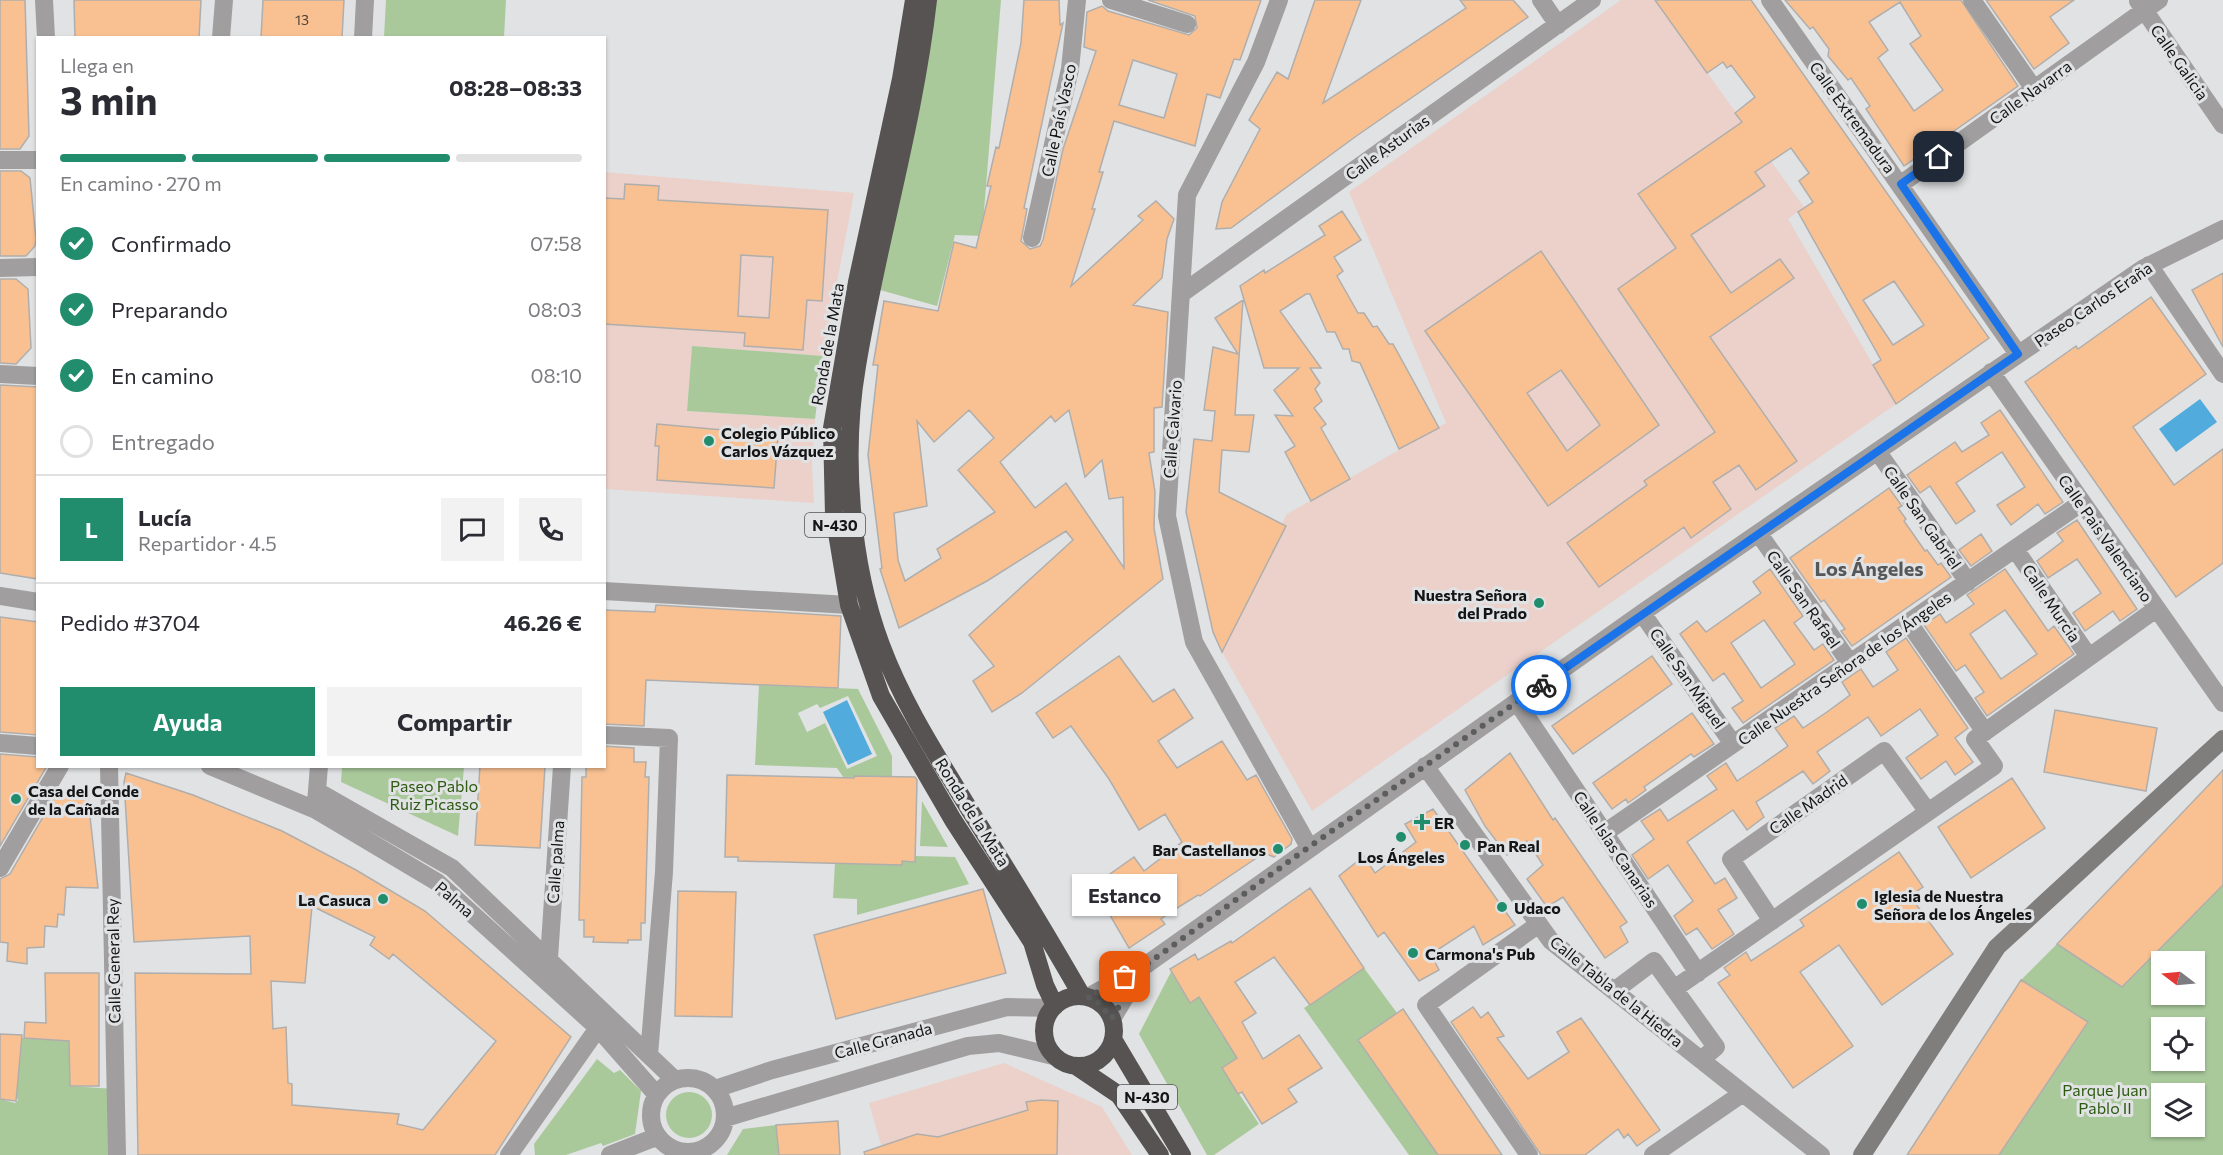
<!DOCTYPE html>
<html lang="es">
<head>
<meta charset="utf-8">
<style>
	body { margin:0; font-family:Commissioner,sans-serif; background:#f2f2f3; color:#2b2b33; height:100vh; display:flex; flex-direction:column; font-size:22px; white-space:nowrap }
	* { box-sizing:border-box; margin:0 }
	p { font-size:20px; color:#7c7c81 }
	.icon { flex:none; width:33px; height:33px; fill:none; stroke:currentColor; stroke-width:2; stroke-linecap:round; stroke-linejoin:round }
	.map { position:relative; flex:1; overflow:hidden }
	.sheet { position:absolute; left:36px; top:36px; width:570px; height:732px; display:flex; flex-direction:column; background:#fff; border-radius:0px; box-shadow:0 2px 4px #0004 }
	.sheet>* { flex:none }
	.needle { width:39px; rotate:286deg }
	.buttons { position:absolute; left:2151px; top:951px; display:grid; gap:12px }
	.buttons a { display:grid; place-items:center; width:54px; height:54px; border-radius:0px; background:#fff; box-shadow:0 2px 4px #0004; font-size:30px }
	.pin { position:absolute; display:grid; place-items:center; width:51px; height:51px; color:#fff; margin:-26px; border-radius:12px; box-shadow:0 3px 9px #0006 }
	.courier { position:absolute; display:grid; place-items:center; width:60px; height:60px; margin:-30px; border:4px solid #1a73e8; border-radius:50%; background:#fff; color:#222; box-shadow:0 2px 8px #0007 }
	.bubble { position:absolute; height:42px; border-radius:0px; background:#fff; box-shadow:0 2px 4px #0004; font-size:20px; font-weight:700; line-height:42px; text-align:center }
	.head em { font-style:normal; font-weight:700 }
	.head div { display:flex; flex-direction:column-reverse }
	.head { display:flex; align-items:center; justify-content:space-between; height:102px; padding:0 24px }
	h1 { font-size:39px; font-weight:700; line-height:45px }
	.bar { display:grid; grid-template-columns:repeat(4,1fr); gap:9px 6px; align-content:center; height:72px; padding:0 24px }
	.bar i { height:8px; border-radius:4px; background:#e1e1e2 }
	.bar .selected { background:#218d6c }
	.bar p { grid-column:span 4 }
	.line { display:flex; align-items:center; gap:15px; padding:0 24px; border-top:2px solid #e1e1e2 }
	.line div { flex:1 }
	.round { display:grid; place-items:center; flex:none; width:63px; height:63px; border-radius:0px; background:#f2f2f3 }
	ol { padding:0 24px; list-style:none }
	li { display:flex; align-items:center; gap:18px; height:66px }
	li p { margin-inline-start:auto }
	li .icon { padding:6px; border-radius:50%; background:#218d6c; color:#fff; stroke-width:4 }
	li:last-child { color:#7c7c81 }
	li i { width:33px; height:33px; border:3px solid #e1e1e2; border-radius:50% }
	.button { display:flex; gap:12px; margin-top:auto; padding:12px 24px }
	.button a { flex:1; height:69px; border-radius:0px; background:#218d6c; color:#fff; font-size:24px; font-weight:700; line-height:69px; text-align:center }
	.button a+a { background:#f2f2f3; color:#2b2b33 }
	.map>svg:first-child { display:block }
	.education { fill:#ebd1ca }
	.green { fill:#a9c99b; fill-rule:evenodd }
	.water { fill:#52abdd }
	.building { fill:#f9c192; stroke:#b0aeac; stroke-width:1.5; fill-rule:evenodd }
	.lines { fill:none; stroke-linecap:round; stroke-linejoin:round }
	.street { stroke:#a09e9e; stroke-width:18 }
	.secondary { stroke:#807e7d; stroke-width:18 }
	.highway { stroke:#565352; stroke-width:18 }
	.done { stroke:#5b5d5e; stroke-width:6; stroke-dasharray:0 10.8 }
	.route { stroke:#1a73e8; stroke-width:8 }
	.poi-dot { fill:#218d6c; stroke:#e0e2e4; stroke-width:2 }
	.labels { text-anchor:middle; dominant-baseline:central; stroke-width:6; stroke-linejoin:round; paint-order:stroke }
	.number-label { font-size:14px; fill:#4d4035 }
	.shield { fill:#e0e2e4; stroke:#515254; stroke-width:1.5 }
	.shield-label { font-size:15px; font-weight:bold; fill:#141516 }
	.street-label { font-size:16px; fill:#141516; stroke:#e0e2e4 }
	.poi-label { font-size:16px; font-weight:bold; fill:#141516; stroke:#e0e2e4; text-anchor:start }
	.park-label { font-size:16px; fill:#2d5a11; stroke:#e0e2e4 }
	.quarter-label { font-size:20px; font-weight:bold; fill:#555759; stroke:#e0e2e4 }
</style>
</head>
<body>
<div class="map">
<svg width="2223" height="1155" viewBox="0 0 2223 1155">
	<rect width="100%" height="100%" fill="#e0e2e4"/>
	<path class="education" d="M1621 0H1655L1804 207 1788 219 1896 404 1312 811 1218 645 1287 514 1446 423 1349 192Z
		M604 172 854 193 823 356 692 346 687 411 815 419 812 464 814 503 605 489Z
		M1004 1063 1102 1107 1132 1155H884L869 1103Z"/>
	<path class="green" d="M386 0H506L504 37H384Z
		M927 0H1001L982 236 955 235 937 306 873 288Z
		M692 346 823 356 815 419 687 411Z
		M759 685 858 689 892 756V776H880V779H865V776L844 778 837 768 755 765ZM848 696 877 756 847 769 825 723 807 732 798 713 817 704 820 708Z
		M342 767H464L458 836 341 782Z
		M922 801 948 847 920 846Z
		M915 856 955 857 969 884 857 915V899L833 898 835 863 915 861Z
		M2223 885V1155H1999L2088 1023 2021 980 2057 944 2122 987ZM2162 962H2194V994H2162ZM2162 1028H2194V1060H2162ZM2162 1094H2194V1126H2162Z
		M1364 968 1397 1013 1358 1040 1438 1155H1409L1304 1008Z
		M1171 972 1189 1002 1210 991 1207 1008 1223 1037 1230 1032 1244 1054 1222 1068 1259 1124 1214 1155H1207L1139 1034Z
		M22 1038 69 1041 70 1086 115 1089 117 1155H0V1099L15 1103 18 1100 16 1096Z
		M597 1059 614 1073 620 1070 641 1091 635 1134 603 1146 601 1143 566 1155H535L534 1144Z
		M666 1115a23 23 0 1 1 46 0a23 23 0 1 1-46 0Z
		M776 1125 779 1155H727L743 1129Z"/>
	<path class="water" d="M2200 399 2217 422 2176 452 2159 429Z
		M847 700 872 754 848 765 823 712Z"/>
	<path class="building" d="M0 0H25L29 136 20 149H0Z
		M74 0H201L199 38H75Z
		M263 0H344L342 38H261Z
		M1024 0H1059L1060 25 1063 23 1024 208 1027 209 1021 241 1030 249 1040 246 1043 240 1063 149 1096 51 1084 47 1087 12 1102 6 1108 11 1189 35 1197 28 1195 16 1148 0H1261L1240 60 1234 59 1220 98 1207 94 1195 146 1114 121 1099 172H1103L1092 209H1095L1071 286 1143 220 1138 216 1156 201 1174 219 1167 239 1162 278 1133 305 1168 312 1162 407 1154 408V452L1149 453 1155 492 1154 528 1163 579 1022 693 992 712 973 681 994 666 969 635 1073 540 1066 531 987 581 899 628 880 569 882 568 868 455 878 365H873L884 301 938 311 954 242 976 248 991 186H987L996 147 999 148 1021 43ZM1133 60 1177 74 1164 118 1119 105ZM969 410 994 438 958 470 995 512 937 549 941 558 905 581 898 560 894 513 927 506 917 421 934 442ZM1069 410 1085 477 1102 460 1109 499 1123 497 1124 568 1066 483 1035 508 1000 462 1051 416 1055 422Z
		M1315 0H1361L1323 103 1466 8 1460 0H1513L1528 17 1355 137 1231 228 1216 229 1222 202 1260 129 1249 120 1277 72 1288 79Z
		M1655 0H1751L1989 338 1896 404 1873 365 1881 360 1798 212 1813 202 1799 181 1809 173 1791 148 1755 172 1765 186 1691 235 1731 293 1780 259 1794 278 1710 337 1797 461 1756 490 1739 465 1713 482 1731 509 1691 538 1684 527 1599 587 1567 543 1647 485 1644 481 1715 432 1618 289 1676 248 1638 194 1742 122 1735 113 1755 97 1731 65 1727 68 1723 62 1707 73ZM1894 281 1924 325 1893 345 1863 300Z
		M1785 0H1961L2018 86 1904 166 1866 109 1870 106 1851 78 1848 80 1828 56 1829 49 1813 27 1810 29ZM1900 2 1921 36 1910 44 1943 90 1914 111 1878 58 1888 50 1869 22Z
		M1986 0H2074L2050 17 2069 43 2034 69Z
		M0 171H21L30 178 36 239 35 246 26 256H0Z
		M625 184 659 186 658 200 828 210 822 301 807 300 803 350 744 346 745 333 604 324V198L624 199ZM741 255 773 257 769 318 738 316Z
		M1342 211 1361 240 1334 257 1343 271 1337 276 1358 313H1364L1373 327 1377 326 1389 344H1393L1439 428 1399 449 1360 363 1352 361 1349 349H1343L1335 332H1327L1310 294H1306L1280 311 1321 368H1310L1320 383 1315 389 1322 401 1314 408 1326 424 1321 428 1350 479 1311 501 1285 452 1295 446 1275 415 1293 416 1274 390 1299 368H1264L1240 286 1264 270 1265 273 1325 235 1319 226Z
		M1541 251 1659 425 1548 506 1425 331ZM1561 370 1600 425 1567 451 1527 393Z
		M2223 273V347L2192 290Z
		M0 279H16L28 289 31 348 16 364 0 363Z
		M2151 297 2206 374 2133 427 2174 485 2223 449V563L2176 597 2025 382 2076 346 2078 349Z
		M1243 300 1235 415H1254L1249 452 1222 450 1219 492 1286 526 1222 652 1213 632 1186 512 1194 439 1212 441 1215 411 1204 410 1213 347 1238 354 1215 318Z
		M0 385 38 387V579L0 573Z
		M2000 410 2063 502 2045 514 2038 504 2011 525 1997 505 2025 487 2002 452 1956 483 1975 511 1956 524 1930 486 1920 493 1907 475 1955 442 1962 452 1989 435 1981 423Z
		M657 424 778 435 774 488 657 480 659 446H655Z
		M1889 488 1902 506 1898 508 1906 519 1904 521 1925 551 1927 550 1938 565 1941 563 1951 577 1852 646 1841 631 1845 629 1824 600 1821 602 1790 558Z
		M2077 520 2137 609 2120 621 2113 611 2085 631 2073 613 2101 593 2077 559 2048 578 2037 561 2063 541 2057 533Z
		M1981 534 1992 551 1971 566 1959 550Z
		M1770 569 1803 616 1794 623 1814 650 1823 644 1834 660 1743 723 1732 708 1743 701 1724 673 1713 681 1680 634 1697 621 1706 632 1761 593 1753 582ZM1764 620 1795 664 1761 688 1731 643Z
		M2005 569 2048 631 2054 626 2074 654 1987 716 1975 698 1984 692 1965 665 1956 671 1924 625 1940 614 1946 623 1974 604 1967 595ZM2005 610 2037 654 2001 679 1970 634Z
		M656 605 841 616 838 688 646 680 644 726 604 724V610L655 612Z
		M0 617 38 622V735L0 732Z
		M1906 638 1968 728 1955 738 1973 762 1955 775 1946 761 1921 779 1906 758 1938 735 1920 709 1881 736 1868 717 1817 752 1830 771 1813 784 1803 771 1756 802 1764 817 1747 830 1733 810 1687 842 1715 884 1725 878 1737 898 1718 910 1734 934 1712 949 1697 928 1686 935 1674 916 1693 901 1668 865 1648 879 1632 855 1654 839 1641 821 1660 809 1668 821 1717 789 1707 776 1726 763 1737 781 1761 765 1788 746 1775 728 1794 716 1803 728 1827 712 1850 695 1842 682 1861 669 1873 687 1898 670 1886 652Z
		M1119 656 1153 702 1174 689 1193 718 1158 741 1177 768 1222 741 1247 780 1256 775 1292 839 1291 844 1274 857 1264 853 1200 896 1198 895 1177 908 1161 919 1165 924 1129 948 1093 886 1134 857 1144 871 1182 842 1165 814 1139 830 1109 779 1071 726 1053 738 1036 713Z
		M1652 656 1672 684 1573 754 1552 726Z
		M2055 710 2157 728 2146 791 2044 772Z
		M1692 713 1714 744 1694 757 1691 754 1644 787 1646 790 1628 803 1626 799 1612 809 1593 783Z
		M604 746 634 748V762H646L645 777H649L645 923H641V940H628V943L593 942 594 937H584V920H579L582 777H586V766H604Z
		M1510 753 1553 820 1555 818 1627 922 1620 927 1628 942 1605 958 1563 897 1547 907 1527 879 1543 865 1527 841 1507 855 1485 826 1465 790Z
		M0 754 38 757V766H47L0 846Z
		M480 766H545L540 848 475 845Z
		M2223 770V885L2122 987 2057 944Z
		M126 773 193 795 282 831 356 870 425 911 571 1037 495 1155H138L135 973 251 974 250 936 134 942 124 782ZM312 906 375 937 370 945 389 959 393 954 496 1041 423 1130 397 1124 399 1114 292 1105V1084L288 1083 286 1027 273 1029 271 981 305 983Z
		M727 775 854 778V776L915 777 917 780 915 862 902 861V865L738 861V857H725Z
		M2012 778 2045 828 1971 878 1938 827Z
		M58 791 79 792 88 799 98 888 66 887 64 915 58 914 57 927 45 926 44 947 27 948V964L7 961 8 943 0 942V879L10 874Z
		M1433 809 1515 925 1483 945 1474 926 1431 954 1439 970 1419 981 1384 932 1378 937 1339 876 1364 856 1375 873 1416 842 1405 824Z
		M1899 852 1923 887 1910 896 1953 954 1882 1005 1839 945 1800 972 1853 1046 1793 1088 1718 983 1730 975 1724 968 1746 952 1751 961 1804 926 1800 920Z
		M1310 888 1364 968 1310 1005 1274 957 1235 982 1256 1013 1242 1022 1263 1059 1299 1035 1322 1068 1288 1089 1297 1102 1262 1124 1242 1092 1238 1094 1222 1068 1237 1058 1199 997 1190 1003 1170 969 1195 954 1198 960 1231 941 1232 943Z
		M983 889 1006 973 836 1019 814 935Z
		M678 891 736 892 732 1017 675 1016Z
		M45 973H99V1086H70L69 1041 24 1038 25 1022 46 1023Z
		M2021 980 2088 1022 1999 1155H1907Z
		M1473 1007 1481 1018 1488 1012 1504 1036 1497 1038 1528 1079 1569 1052 1557 1032 1581 1018 1660 1130 1637 1146 1628 1134 1624 1138 1618 1129 1585 1155H1541L1451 1022Z
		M1403 1009 1428 1046 1502 1155H1438L1358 1040Z
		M0 1034 22 1035 16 1101 0 1099Z
		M1041 1100 1058 1101 1057 1155H865L864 1152 917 1134 938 1137 1028 1110 1026 1102Z
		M838 1121 840 1155H779L776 1125Z"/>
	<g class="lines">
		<path class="street" d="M44 0 46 38
			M1111 0 1187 24
			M1279 0 1256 62 1187 195 1167 516 1194 642 1309 847
			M1541 0 1558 25
			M1770 0 2018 354
			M1972 0 2034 89
			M2138 1 2223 125
			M221 38 224 0
			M363 38 365 0
			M0 160H38
			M1901 184 2159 0
			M1032 238 1070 69 1077 0
			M2149 265 2223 374
			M0 268 38 267
			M1181 294 1592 0
			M1991 372 2223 703
			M0 374 38 376
			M1878 452 1968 582
			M1759 534 1850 663
			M2015 549 2089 657
			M604 591 849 605
			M0 596 38 602
			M1642 613 1733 744
			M1909 623 1985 732
			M1517 702 1698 973
			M604 735 669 738 664 872 649 1055
			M0 743 38 746
			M109 766 117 1155
			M210 766 316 810 437 882 598 1028 656 1094
			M1425 766 1551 941 1821 1155
			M317 791 452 868 675 1080
			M316 803 319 766
			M1606 832 2081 503
			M0 868 60 766
			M1772 921 1731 859 1884 751 1928 812
			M549 958 562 766
			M1674 989 1994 766 1975 739 2156 609
			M1614 991 1654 961 1716 1047 1701 1060
			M1088 997 1143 967 1642 613 2144 268 2223 229
			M1112 1019 1142 969
			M651 1115a37 37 0 1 1 74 0a37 37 0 1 1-74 0Z
			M715 1089 772 1070 1007 1007 1053 1008
			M725 1118 968 1046 999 1043 1053 1056
			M509 1155 598 1028
			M610 1155 656 1137
			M1529 1155 1426 1005 1539 924
			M1653 1155 1743 1093"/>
		<path class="secondary" d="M1862 1155 1997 947 2223 739"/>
		<path class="highway" d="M914 0 901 79 857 282 832 428 834 515 849 605 881 696 953 820 1032 942 1045 985 1055 1006
			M928 0C914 124 877 244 857 366 842 453 850 562 881 645 903 704 937 756 969 809 1008 871 1046 933 1082 996
			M1044 1031a35 35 0 1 1 70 0a35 35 0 1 1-70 0Z
			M1113 1039 1182 1155
			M1076 1066 1119 1095 1160 1155"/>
	</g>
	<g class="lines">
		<path class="done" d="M1125 977 1088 997 1098 1002 1112 1018 1143 967 1309 847 1541 685"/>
		<path class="route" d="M1541 685 2018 354 1901 184 1939 157"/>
	</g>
	<g class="poi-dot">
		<circle cx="709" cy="441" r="6"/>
		<circle cx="1539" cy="603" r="6"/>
		<circle cx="16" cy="799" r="6"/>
		<path d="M1419 813h6v6h6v6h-6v6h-6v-6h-6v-6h6z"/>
		<circle cx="1401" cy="837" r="6"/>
		<circle cx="1465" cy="845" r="6"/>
		<circle cx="1278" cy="849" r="6"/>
		<circle cx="383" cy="899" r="6"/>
		<circle cx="1862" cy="904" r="6"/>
		<circle cx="1502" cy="907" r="6"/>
		<circle cx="1413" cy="953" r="6"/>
	</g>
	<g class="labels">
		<g class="number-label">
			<text x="302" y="19">13</text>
		</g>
		<g class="shield">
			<rect x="805" y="513" width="60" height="24" rx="4.5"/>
			<rect x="1117" y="1085" width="60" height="24" rx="4.5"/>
		</g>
		<g class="shield-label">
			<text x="835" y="525">N-430</text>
			<text x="1147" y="1097">N-430</text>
		</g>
		<g class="street-label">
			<text transform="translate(2180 62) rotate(55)">Calle Galicia</text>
			<text transform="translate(2030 92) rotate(-36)">Calle Navarra</text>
			<text transform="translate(1853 117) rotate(54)">Calle Extremadura</text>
			<text transform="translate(1058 120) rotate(-78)">Calle País Vasco</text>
			<text transform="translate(1387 147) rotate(-36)">Calle Asturias</text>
			<text transform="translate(2093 304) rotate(-34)">Paseo Carlos Eraña</text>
			<text transform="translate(827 344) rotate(-80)">Ronda de la Mata</text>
			<text transform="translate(1172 429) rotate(-86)">Calle Calvario</text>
			<text transform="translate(1923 517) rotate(55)">Calle San Gabriel</text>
			<text transform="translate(2106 538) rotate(55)">Calle Pais Valenciano</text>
			<text transform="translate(1804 599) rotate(55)">Calle San Rafael</text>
			<text transform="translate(2052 603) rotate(56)">Calle Murcia</text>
			<text transform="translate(1844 668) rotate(-35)">Calle Nuestra Señora de los Ángeles</text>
			<text transform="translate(1688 678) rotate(55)">Calle San Miguel</text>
			<text transform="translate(1808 804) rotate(-35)">Calle Madrid</text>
			<text transform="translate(973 812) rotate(58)">Ronda de la Mata</text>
			<text transform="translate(1616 849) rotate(56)">Calle Islas Canarias</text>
			<text transform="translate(555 862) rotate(-86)">Calle palma</text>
			<text transform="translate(455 899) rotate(41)">Palma</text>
			<text transform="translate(113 961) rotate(-91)">Calle General Rey</text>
			<text transform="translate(1617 991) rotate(39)">Calle Tabla de la Hiedra</text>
			<text transform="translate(883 1040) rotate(-15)">Calle Granada</text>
		</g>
		<g class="poi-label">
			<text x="721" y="432">Colegio Público<tspan x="721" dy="18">Carlos Vázquez</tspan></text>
			<text x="1527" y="594" text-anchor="end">Nuestra Señora<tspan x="1527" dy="18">del Prado</tspan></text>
			<text x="28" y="790">Casa del Conde<tspan x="28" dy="18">de la Cañada</tspan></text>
			<text x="1434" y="822">ER</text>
			<text x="1477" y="845">Pan Real</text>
			<text x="1266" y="849" text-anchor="end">Bar Castellanos</text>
			<text x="1401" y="856" text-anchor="middle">Los Ángeles</text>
			<text x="1874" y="895">Iglesia de Nuestra<tspan x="1874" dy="18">Señora de los Ángeles</tspan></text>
			<text x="371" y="899" text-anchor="end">La Casuca</text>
			<text x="1514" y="907">Udaco</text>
			<text x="1425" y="953">Carmona's Pub</text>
		</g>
		<g class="park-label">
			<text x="434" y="785">Paseo Pablo<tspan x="434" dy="18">Ruiz Picasso</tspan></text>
			<text x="2105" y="1089">Parque Juan<tspan x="2105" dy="18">Pablo II</tspan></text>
		</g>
		<g class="quarter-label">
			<text x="1869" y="568">Los Ángeles</text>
		</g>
	</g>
</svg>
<div class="buttons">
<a><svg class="needle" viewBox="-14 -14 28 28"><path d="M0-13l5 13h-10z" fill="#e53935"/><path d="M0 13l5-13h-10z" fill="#7c7c81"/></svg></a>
<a><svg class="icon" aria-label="locate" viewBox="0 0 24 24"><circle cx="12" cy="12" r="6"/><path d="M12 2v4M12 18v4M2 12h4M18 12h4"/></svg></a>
<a><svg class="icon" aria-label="layers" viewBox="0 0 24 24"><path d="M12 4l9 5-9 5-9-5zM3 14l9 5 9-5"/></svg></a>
</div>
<div class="pin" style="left:1125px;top:977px;background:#ea580c"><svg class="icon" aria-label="bag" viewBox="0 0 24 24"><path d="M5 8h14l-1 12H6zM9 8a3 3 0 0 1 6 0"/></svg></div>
<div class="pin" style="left:1939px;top:157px;background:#1f2937"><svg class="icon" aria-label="home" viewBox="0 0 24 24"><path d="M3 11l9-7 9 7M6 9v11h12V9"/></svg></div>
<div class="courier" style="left:1541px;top:685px"><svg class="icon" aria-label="bike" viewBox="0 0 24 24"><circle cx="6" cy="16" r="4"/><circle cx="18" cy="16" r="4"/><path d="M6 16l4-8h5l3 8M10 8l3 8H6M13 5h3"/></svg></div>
<div class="bubble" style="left:1072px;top:874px;width:105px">Estanco</div>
<section class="sheet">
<div class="head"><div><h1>3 min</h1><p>Llega en</p></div><em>08:28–08:33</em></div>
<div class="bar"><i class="selected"></i><i class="selected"></i><i class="selected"></i><i></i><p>En camino · 270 m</p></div>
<ol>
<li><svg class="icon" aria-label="check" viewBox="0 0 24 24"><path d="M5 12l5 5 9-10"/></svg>Confirmado<p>07:58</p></li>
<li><svg class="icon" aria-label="check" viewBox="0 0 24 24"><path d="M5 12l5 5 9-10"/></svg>Preparando<p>08:03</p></li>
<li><svg class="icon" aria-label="check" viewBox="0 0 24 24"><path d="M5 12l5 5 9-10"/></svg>En camino<p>08:10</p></li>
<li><i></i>Entregado</li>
</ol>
<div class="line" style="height:108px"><b class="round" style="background:#218d6c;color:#fff">L</b><div><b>Lucía</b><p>Repartidor · 4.5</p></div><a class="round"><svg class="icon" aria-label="chat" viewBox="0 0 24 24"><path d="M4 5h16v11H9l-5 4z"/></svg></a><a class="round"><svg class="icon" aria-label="phone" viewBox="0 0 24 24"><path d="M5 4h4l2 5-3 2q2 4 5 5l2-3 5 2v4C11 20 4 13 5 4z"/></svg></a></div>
<div class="line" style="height:78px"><div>Pedido #3704</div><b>46.26 €</b></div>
<div class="button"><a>Ayuda</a><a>Compartir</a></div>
</section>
</div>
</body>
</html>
